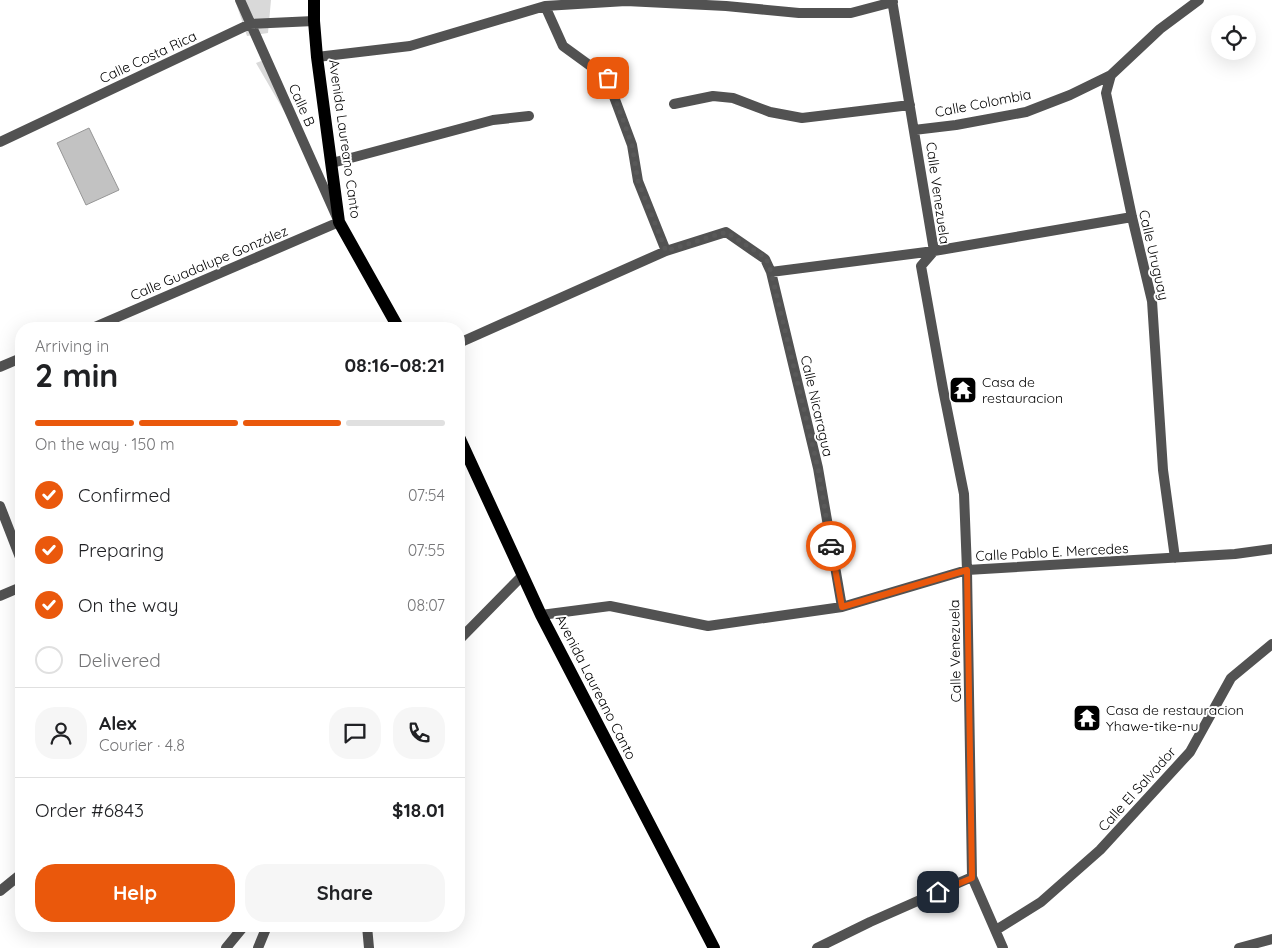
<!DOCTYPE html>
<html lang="en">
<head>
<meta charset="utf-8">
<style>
	body { margin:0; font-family:Quicksand,sans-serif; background:#f6f6f6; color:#202124; height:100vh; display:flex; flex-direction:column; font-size:19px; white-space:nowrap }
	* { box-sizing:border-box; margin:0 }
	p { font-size:16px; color:#757577 }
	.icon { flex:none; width:28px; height:28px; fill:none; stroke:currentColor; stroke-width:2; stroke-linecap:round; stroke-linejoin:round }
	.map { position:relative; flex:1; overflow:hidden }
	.details { position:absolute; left:15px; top:322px; width:450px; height:610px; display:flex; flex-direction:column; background:#fff; border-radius:20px; box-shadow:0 5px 20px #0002 }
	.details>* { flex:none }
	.fabs { position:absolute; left:1211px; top:15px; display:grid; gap:10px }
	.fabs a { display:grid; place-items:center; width:45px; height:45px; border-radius:50%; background:#fff; box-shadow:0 5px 20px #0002; font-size:25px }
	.pin { position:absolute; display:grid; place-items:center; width:42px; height:42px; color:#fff; margin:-21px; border-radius:10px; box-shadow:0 2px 8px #0006 }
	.courier { position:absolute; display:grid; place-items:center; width:50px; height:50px; margin:-25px; border:4px solid #ea580c; border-radius:50%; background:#fff; color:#222; box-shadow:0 1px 6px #0007 }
	.overview em { font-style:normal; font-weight:700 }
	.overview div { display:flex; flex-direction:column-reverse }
	.overview { display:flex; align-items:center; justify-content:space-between; height:85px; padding:0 20px }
	h1 { font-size:32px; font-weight:700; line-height:38px }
	.bar { display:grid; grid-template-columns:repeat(4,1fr); gap:8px 5px; align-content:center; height:60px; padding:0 20px }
	.bar i { height:6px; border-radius:4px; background:#e0e0e0 }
	.bar .active { background:#ea580c }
	.bar p { grid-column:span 4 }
	.line { display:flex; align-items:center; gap:12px; padding:0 20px; border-top:1px solid #e0e0e0 }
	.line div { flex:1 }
	.round { display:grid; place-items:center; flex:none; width:52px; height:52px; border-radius:20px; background:#f6f6f6 }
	ol { padding:0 20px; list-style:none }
	li { display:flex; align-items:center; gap:15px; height:55px }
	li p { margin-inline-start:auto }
	li .icon { padding:5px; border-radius:50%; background:#ea580c; color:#fff; stroke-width:4 }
	li:last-child { color:#757577 }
	li i { width:28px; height:28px; border:2px solid #e0e0e0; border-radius:50% }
	.button { display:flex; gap:10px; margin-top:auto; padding:10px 20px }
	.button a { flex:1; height:58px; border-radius:20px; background:#ea580c; color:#fff; font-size:20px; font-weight:700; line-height:58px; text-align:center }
	.button a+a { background:#f6f6f6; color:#202124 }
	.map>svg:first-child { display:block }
	.green { fill:#d9d9d9 }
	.building { fill:#c2c2c2; stroke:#969696 }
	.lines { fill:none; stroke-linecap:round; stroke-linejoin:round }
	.minor { stroke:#525252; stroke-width:10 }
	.primary { stroke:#000; stroke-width:12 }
	.done { stroke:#595959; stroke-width:5; stroke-dasharray:0 9 }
	.route { stroke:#ea580c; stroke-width:6 }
	.labels { text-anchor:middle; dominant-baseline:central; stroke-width:4; stroke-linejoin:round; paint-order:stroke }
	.street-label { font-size:14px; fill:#000; stroke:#fff }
	.poi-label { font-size:14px; fill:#000; stroke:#fff; text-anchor:start }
</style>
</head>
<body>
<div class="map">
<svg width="1272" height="948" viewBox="0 0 1272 948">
	<rect width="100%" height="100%" fill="#fff"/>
	<path class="green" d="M235 0H271L268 33 247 36Z
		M269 58 288 118 256 63Z"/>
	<path class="building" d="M89 128 119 190 86 205 57 143Z"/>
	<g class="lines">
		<path class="minor" d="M892 0 934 251 921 266 943 389 964 494 967 570 972 877 1003 948
			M545 6 563 46 607 78 632 145 638 181 666 251
			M317 57 410 46 545 6 626 1 726 6 799 13H851L893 2
			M674 104 713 96 733 98 770 112 802 118 910 105
			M914 130 956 125 1026 112 1070 95 1111 75
			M0 142 250 24 314 21
			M332 163 493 120 529 116
			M771 272 818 468 842 607
			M90 329 339 222 240 0
			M459 343 666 251 726 232 765 259 771 272 934 251 1132 217
			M0 367 21 358
			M0 506 21 560
			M1175 558 1163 470 1152 301 1132 217 1106 93 1111 75 1160 29 1199 0
			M0 596 21 587
			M541 615 610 606 708 626 842 607 967 570 1235 554 1272 549
			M459 640 523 575
			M0 891 21 874
			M367 926 369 948
			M996 930 1041 902 1100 850 1190 752 1231 678 1272 644
			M226 948 244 926
			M258 948 267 926
			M817 948 870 922 972 877
			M1239 948 1272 939"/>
		<path class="primary" d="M314 0V21L317 57 339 222 399 329
			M459 437 541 615 714 948"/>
	</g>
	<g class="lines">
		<path class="done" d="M608 78 632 145 638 181 666 251 726 232 766 258 771 272 818 468 831 546"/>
		<path class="route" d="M831 546 842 607 967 570 972 878 938 892"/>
	</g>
	<defs>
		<symbol id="temple-square" viewBox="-11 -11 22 22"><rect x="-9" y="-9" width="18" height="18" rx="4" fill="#000" stroke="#fff"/><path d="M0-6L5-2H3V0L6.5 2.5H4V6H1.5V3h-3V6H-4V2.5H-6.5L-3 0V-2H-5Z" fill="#fff"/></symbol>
	</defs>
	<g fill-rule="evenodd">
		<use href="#temple-square" x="947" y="374" width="32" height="32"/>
		<use href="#temple-square" x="1071" y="702" width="32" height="32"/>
	</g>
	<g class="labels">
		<g class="street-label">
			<text transform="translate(148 57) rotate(-25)">Calle Costa Rica</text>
			<text transform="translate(983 103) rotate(-11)">Calle Colombia</text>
			<text transform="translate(302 105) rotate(66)">Calle B</text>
			<text transform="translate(345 139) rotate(82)">Avenida Laureano Canto</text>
			<text transform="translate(938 193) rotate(82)">Calle Venezuela</text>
			<text transform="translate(1154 255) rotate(77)">Calle Uruguay</text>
			<text transform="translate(209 263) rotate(-23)">Calle Guadalupe González</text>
			<text transform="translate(817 406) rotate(77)">Calle Nicaragua</text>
			<text transform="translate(1052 552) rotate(-3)">Calle Pablo E. Mercedes</text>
			<text transform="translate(955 651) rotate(-91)">Calle Venezuela</text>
			<text transform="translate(596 687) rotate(63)">Avenida Laureano Canto</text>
			<text transform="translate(1137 789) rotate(-48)">Calle El Salvador</text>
		</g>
		<g class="poi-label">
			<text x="982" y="382">Casa de<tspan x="982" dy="16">restauracion</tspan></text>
			<text x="1106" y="710">Casa de restauracion<tspan x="1106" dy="16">Yhawe-tike-nu</tspan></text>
		</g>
	</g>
</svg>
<div class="fabs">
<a><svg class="icon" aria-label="locate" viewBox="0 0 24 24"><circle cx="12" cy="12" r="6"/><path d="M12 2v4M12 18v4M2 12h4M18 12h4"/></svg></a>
</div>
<div class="pin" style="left:608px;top:78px;background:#ea580c"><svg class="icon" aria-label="bag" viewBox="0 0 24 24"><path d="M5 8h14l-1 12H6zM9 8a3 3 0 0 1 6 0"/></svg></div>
<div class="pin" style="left:938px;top:892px;background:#1f2937"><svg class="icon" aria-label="home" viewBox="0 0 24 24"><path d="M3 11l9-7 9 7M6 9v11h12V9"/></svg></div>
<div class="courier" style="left:831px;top:546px"><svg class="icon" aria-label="car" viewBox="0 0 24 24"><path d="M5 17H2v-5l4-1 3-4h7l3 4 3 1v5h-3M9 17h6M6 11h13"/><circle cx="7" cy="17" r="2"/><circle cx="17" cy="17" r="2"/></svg></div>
<section class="details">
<div class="overview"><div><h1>2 min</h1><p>Arriving in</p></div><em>08:16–08:21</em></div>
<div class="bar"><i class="active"></i><i class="active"></i><i class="active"></i><i></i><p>On the way · 150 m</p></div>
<ol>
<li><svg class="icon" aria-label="check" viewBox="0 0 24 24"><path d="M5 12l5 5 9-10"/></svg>Confirmed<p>07:54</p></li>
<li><svg class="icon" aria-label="check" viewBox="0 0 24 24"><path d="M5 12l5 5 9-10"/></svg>Preparing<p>07:55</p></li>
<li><svg class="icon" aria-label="check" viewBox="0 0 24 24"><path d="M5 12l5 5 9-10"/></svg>On the way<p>08:07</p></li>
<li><i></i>Delivered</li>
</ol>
<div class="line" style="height:90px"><a class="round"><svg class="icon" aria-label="person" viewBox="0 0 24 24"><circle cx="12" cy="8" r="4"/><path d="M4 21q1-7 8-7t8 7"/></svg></a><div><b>Alex</b><p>Courier · 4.8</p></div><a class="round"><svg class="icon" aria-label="chat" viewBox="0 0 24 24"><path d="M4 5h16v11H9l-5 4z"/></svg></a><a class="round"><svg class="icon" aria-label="phone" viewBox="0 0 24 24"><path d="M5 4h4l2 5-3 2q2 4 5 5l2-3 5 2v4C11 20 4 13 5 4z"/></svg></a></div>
<div class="line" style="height:65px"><div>Order #6843</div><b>$18.01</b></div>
<div class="button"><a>Help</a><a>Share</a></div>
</section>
</div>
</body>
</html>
